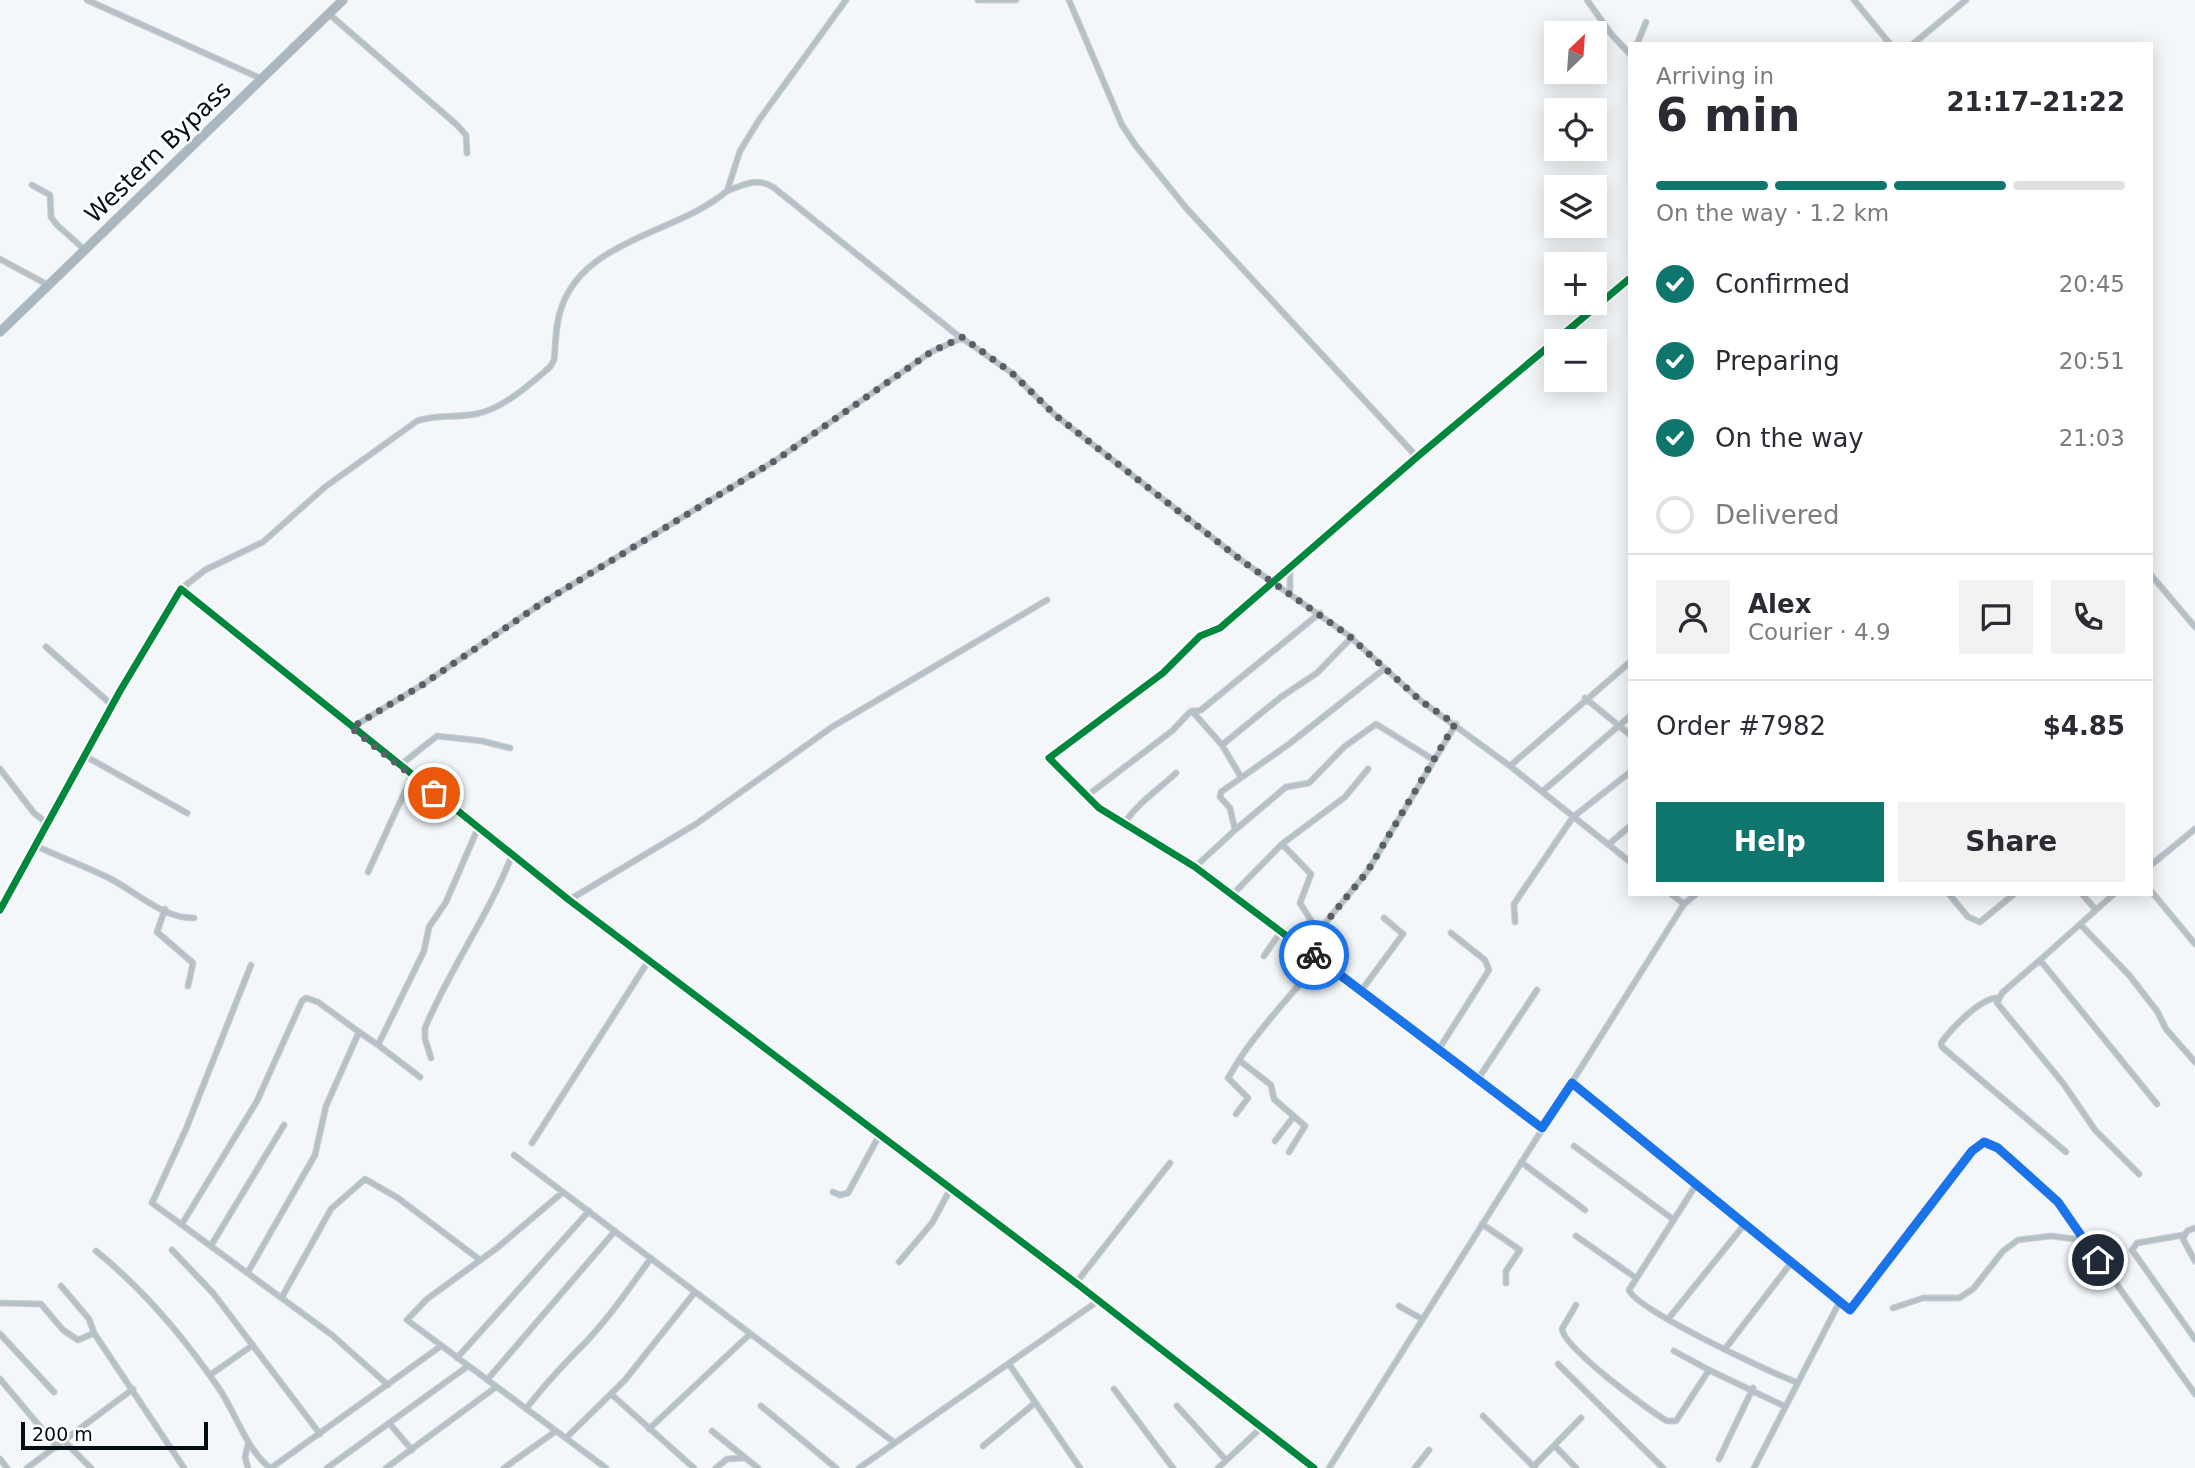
<!DOCTYPE html>
<html lang="en">
<head>
<meta charset="utf-8">
<style>
	body { margin:0; font-family:"DejaVu Sans",sans-serif; background:#f2f2f3; color:#2b2b33; height:100vh; display:flex; flex-direction:column; font-size:26px; white-space:nowrap }
	* { box-sizing:border-box; margin:0 }
	p { font-size:23px; color:#7c7c81 }
	.icon { flex:none; width:38px; height:38px; fill:none; stroke:currentColor; stroke-width:2; stroke-linecap:round; stroke-linejoin:round }
	.map { position:relative; flex:1; overflow:hidden }
	.details { position:absolute; left:1628px; top:42px; width:525px; height:854px; display:flex; flex-direction:column; background:#fff; border-radius:0px; box-shadow:0 4px 18px #0003 }
	.details>* { flex:none }
	.needle { width:46px; rotate:25deg }
	.fabs { position:absolute; left:1544px; top:21px; display:grid; gap:14px }
	.fabs a { display:grid; place-items:center; width:63px; height:63px; border-radius:0px; background:#fff; box-shadow:0 4px 18px #0003; font-size:35px }
	.scale { position:absolute; left:21px; bottom:18px; width:187px; box-sizing:border-box; padding-left:7px; border:4px solid #030e15; border-top:0; font-size:19px; line-height:24px; white-space:nowrap; color:#030e15; -webkit-text-stroke:5px #fff; paint-order:stroke }
	.pin { position:absolute; display:grid; place-items:center; width:60px; height:60px; color:#fff; margin:-30px; border:4px solid #fff; border-radius:50%; box-shadow:0 2px 7px #0007 }
	.courier { position:absolute; display:grid; place-items:center; width:70px; height:70px; margin:-35px; border:5px solid #1a73e8; border-radius:50%; background:#fff; color:#222; box-shadow:0 2px 9px #0007 }
	.overview em { font-style:normal; font-weight:700 }
	.overview div { display:flex; flex-direction:column-reverse }
	.overview { display:flex; align-items:center; justify-content:space-between; height:119px; padding:0 28px }
	h1 { font-size:46px; font-weight:700; line-height:52px }
	.bar { display:grid; grid-template-columns:repeat(4,1fr); gap:10px 7px; align-content:center; height:84px; padding:0 28px }
	.bar i { height:9px; border-radius:5px; background:#e1e1e2 }
	.bar .active { background:#0f766e }
	.bar p { grid-column:span 4 }
	.line { display:flex; align-items:center; gap:18px; padding:0 28px; border-top:2px solid #e1e1e2 }
	.line div { flex:1 }
	.round { display:grid; place-items:center; flex:none; width:74px; height:74px; border-radius:0px; background:#f2f2f3 }
	ol { padding:0 28px; list-style:none }
	li { display:flex; align-items:center; gap:21px; height:77px }
	li p { margin-inline-start:auto }
	li .icon { padding:7px; border-radius:50%; background:#0f766e; color:#fff; stroke-width:4 }
	li:last-child { color:#7c7c81 }
	li i { width:38px; height:38px; border:4px solid #e1e1e2; border-radius:50% }
	.button { display:flex; gap:14px; margin-top:auto; padding:14px 28px }
	.button a { flex:1; height:80px; border-radius:0px; background:#0f766e; color:#fff; font-size:28px; font-weight:700; line-height:80px; text-align:center }
	.button a+a { background:#f2f2f3; color:#2b2b33 }
	.map>svg:first-child { display:block }
	.lines { fill:none; stroke-linecap:round; stroke-linejoin:round }
	.minor-casing { stroke:#ced2d4; stroke-width:7 }
	.primary-casing { stroke:#ced2d4; stroke-width:10 }
	.minor { stroke:#b6c0c7; stroke-width:5 }
	.primary { stroke:#abb7c0; stroke-width:9 }
	.cycleway-casing { stroke:#fff; stroke-width:11 }
	.cycleway { stroke:#00873e; stroke-width:7 }
	.done { stroke:#576065; stroke-width:7; stroke-dasharray:0 12.6 }
	.route { stroke:#1a73e8; stroke-width:9 }
	.labels { text-anchor:middle; dominant-baseline:central; stroke-width:5; stroke-linejoin:round; paint-order:stroke }
	.street-label { font-size:24px; fill:#030e15; stroke:#fff }
</style>
</head>
<body>
<div class="map">
<svg width="2195" height="1468" viewBox="0 0 2195 1468">
	<rect width="100%" height="100%" fill="#f4f7f9"/>
	<g class="lines">
		<defs>
			<path id="minor" d="M87 0 262 79
				M978 0H1016
				M1069 0 1122 125 1136 146 1187 209 1417 457
				M1587 0 1612 35 1629 53
				M1854 0 1890 44
				M329 14 457 125 466 135 467 153
				M1637 44 1646 22
				M1913 44 1966 0
				M32 185 50 195 51 217 57 225 85 250
				M727 191C743 185 757 177 773 187L956 334 1012 373 1055 415 1245 563 1348 635 1421 701 1510 766 1629 861
				M0 259 48 285
				M1290 569V594
				M2151 575 2195 627
				M181 589 205 570 263 542 325 487 417 421C437 414 456 418 476 414 503 409 530 384 550 367L554 360C556 342 555 324 562 306 586 239 678 233 727 191L740 151 759 120 846 0
				M46 647 112 705
				M1585 698 1629 734
				M1192 711 1222 745 1241 777
				M351 728 422 685 542 603 776 460 931 352 962 338
				M1222 745 1281 697 1317 673 1352 637
				M85 756 187 813
				M399 766 437 736 482 741 510 748
				M1510 766 1629 663
				M0 769 34 813 48 824
				M1543 791 1629 717
				M1088 795 1172 731 1190 712 1201 710 1320 613
				M1125 822C1139 802 1159 789 1176 773
				M1235 830 1286 787 1309 783 1344 747 1376 724 1434 760
				M1282 844 1311 874 1300 903 1319 933
				M1609 844 1629 827
				M36 846C60 857 87 867 111 879 136 892 164 919 194 918
				M2151 865 2195 829
				M1195 867 1235 830 1230 808 1220 797 1221 792 1289 744 1384 669
				M368 872 412 776
				M2151 891 2195 944
				M1233 894 1282 844 1345 797 1368 769
				M1671 894 1684 904
				M1949 894 1968 917 1980 922 2014 894
				M2082 894 2096 910 2114 894
				M569 900 696 824 832 727 1047 600
				M165 909 157 932 193 963 188 986
				M0 910 120 691 181 589 569 900 1076 1283 1314 1468
				M2096 910 2040 960 2157 1104
				M1515 922 1514 904 1573 817 1629 773
				M2080 924 2129 975 2157 1011 2166 1029 2195 1062
				M1305 948 1367 872 1456 724
				M1264 956 1281 931
				M2040 960 2002 993 1997 1003 2063 1083 2095 1130 2139 1174
				M251 965 186 1129 152 1203 332 1335 388 1385
				M1361 991 1403 934 1384 918
				M1998 998C1981 997 1951 1029 1941 1043L1942 1047 2066 1152
				M1439 1049 1489 970 1485 960 1451 933
				M431 1058 425 1039V1028C450 968 489 915 512 855
				M420 1077 378 1045 424 951 429 927 446 902 478 828
				M1478 1079 1537 990
				M1572 1083 1850 1309 1972 1151 1984 1142 1991 1144 2058 1202 2195 1394
				M1236 1114 1248 1098 1228 1078 1239 1060
				M1542 1128 1195 867 1099 808 1049 758 1163 673 1200 636 1220 628 1417 457 1629 279
				M1275 1141 1294 1116
				M532 1143 649 960
				M1574 1146 1674 1220
				M1289 1152 1305 1126 1274 1099 1271 1085 1239 1060C1262 1024 1293 994 1320 960
				M514 1155 895 1443
				M1521 1162 1585 1210
				M1696 1185 1629 1290C1637 1310 1769 1372 1796 1382
				M563 1192 497 1248 427 1299 407 1320 606 1468
				M833 1192 840 1195 848 1193 880 1134
				M182 1224 257 1101 302 1001 306 998 318 1002 359 1032
				M1482 1224 1520 1250 1506 1271V1283
				M2195 1228 2187 1231 2183 1239 2195 1261
				M2183 1235 2137 1243 2132 1250 2195 1339
				M1576 1236 1636 1278
				M212 1244 284 1125
				M172 1250 213 1293 320 1434
				M96 1251C144 1290 183 1336 218 1387 236 1413 246 1449 270 1468
				M899 1262 932 1223 951 1188
				M248 1272 315 1155 326 1106 359 1032 378 1045
				M1076 1283 1170 1163
				M61 1286 89 1319 94 1333 184 1468
				M282 1297 331 1209 365 1179 398 1198 480 1260
				M0 1303 41 1304 63 1330 78 1340 94 1333
				M1576 1305 1562 1329C1564 1348 1648 1410 1667 1421H1676L1709 1370 1784 1406
				M1399 1306 1422 1319
				M1893 1308 1923 1298H1959L1973 1289 2003 1251 2018 1240 2051 1236 2083 1240
				M1669 1318 1744 1225
				M0 1334 54 1392
				M1725 1349 1791 1263
				M1674 1351 1709 1370
				M457 1358 589 1211
				M1009 1364 1080 1468
				M1558 1364 1663 1468
				M210 1375 253 1345
				M0 1379 57 1447
				M487 1380 615 1231
				M1114 1389 1173 1468
				M611 1394 694 1468
				M761 1406 836 1468
				M1177 1406 1226 1460
				M526 1409C544 1385 563 1365 584 1344 609 1318 630 1287 651 1258
				M1483 1416 1535 1468
				M389 1423 412 1450
				M649 1429 750 1334
				M712 1431 758 1468
				M566 1438 625 1380 695 1292
				M64 1441 91 1468
				M248 1444 245 1457 248 1468
				M983 1446 1035 1403
				M1555 1446 1576 1468
				M0 1459 7 1468
				M1719 1459 1753 1388
				M1534 1466 1581 1418
				M27 1468 133 1389
				M271 1468 441 1346
				M327 1468 468 1366
				M386 1468 496 1387
				M504 1468 556 1431
				M716 1468 727 1459 744 1458
				M859 1468 1098 1301
				M1218 1468 1263 1426
				M1329 1468 1684 904 1696 894
				M1415 1468 1429 1450
				M1754 1468 1839 1303"/>
			<path id="primary" d="M0 332 343 0"/>
		</defs>
		<use href="#minor" class="minor-casing"/>
		<use href="#primary" class="primary-casing"/>
		<use href="#minor" class="minor"/>
		<use href="#primary" class="primary"/>
		<defs>
			<path id="cycleway" d="M0 910 120 691 181 589 569 900 1076 1283 1314 1468
				M1542 1128 1195 867 1099 808 1049 758 1163 673 1200 636 1220 628 1417 457 1629 279"/>
		</defs>
		<use href="#cycleway" class="cycleway-casing"/>
		<use href="#cycleway" class="cycleway"/>
	</g>
	<g class="lines">
		<path class="done" d="M434 793 351 728 422 685 542 603 776 460 931 352 962 337 1012 373 1055 415 1245 563 1348 635 1421 701 1455 724 1367 872 1305 948 1314 955"/>
		<path class="route" d="M1314 955 1542 1128 1572 1083 1850 1310 1972 1151 1984 1142 1998 1148 2058 1202 2098 1260"/>
	</g>
	<g class="labels">
		<g class="street-label">
			<text transform="translate(158 152) rotate(-44)">Western Bypass</text>
		</g>
	</g>
</svg>
<div class="fabs">
<a><svg class="needle" viewBox="-14 -14 28 28"><path d="M0-13l5 13h-10z" fill="#e53935"/><path d="M0 13l5-13h-10z" fill="#7c7c81"/></svg></a>
<a><svg class="icon" aria-label="locate" viewBox="0 0 24 24"><circle cx="12" cy="12" r="6"/><path d="M12 2v4M12 18v4M2 12h4M18 12h4"/></svg></a>
<a><svg class="icon" aria-label="layers" viewBox="0 0 24 24"><path d="M12 4l9 5-9 5-9-5zM3 14l9 5 9-5"/></svg></a>
<a>+</a>
<a>−</a>
</div>
<div class="scale">200 m</div>
<div class="pin" style="left:434px;top:793px;background:#ea580c"><svg class="icon" aria-label="bag" viewBox="0 0 24 24"><path d="M5 8h14l-1 12H6zM9 8a3 3 0 0 1 6 0"/></svg></div>
<div class="pin" style="left:2098px;top:1260px;background:#1f2937"><svg class="icon" aria-label="home" viewBox="0 0 24 24"><path d="M3 11l9-7 9 7M6 9v11h12V9"/></svg></div>
<div class="courier" style="left:1314px;top:955px"><svg class="icon" aria-label="bike" viewBox="0 0 24 24"><circle cx="6" cy="16" r="4"/><circle cx="18" cy="16" r="4"/><path d="M6 16l4-8h5l3 8M10 8l3 8H6M13 5h3"/></svg></div>
<section class="details">
<div class="overview"><div><h1>6 min</h1><p>Arriving in</p></div><em>21:17–21:22</em></div>
<div class="bar"><i class="active"></i><i class="active"></i><i class="active"></i><i></i><p>On the way · 1.2 km</p></div>
<ol>
<li><svg class="icon" aria-label="check" viewBox="0 0 24 24"><path d="M5 12l5 5 9-10"/></svg>Confirmed<p>20:45</p></li>
<li><svg class="icon" aria-label="check" viewBox="0 0 24 24"><path d="M5 12l5 5 9-10"/></svg>Preparing<p>20:51</p></li>
<li><svg class="icon" aria-label="check" viewBox="0 0 24 24"><path d="M5 12l5 5 9-10"/></svg>On the way<p>21:03</p></li>
<li><i></i>Delivered</li>
</ol>
<div class="line" style="height:126px"><a class="round"><svg class="icon" aria-label="person" viewBox="0 0 24 24"><circle cx="12" cy="8" r="4"/><path d="M4 21q1-7 8-7t8 7"/></svg></a><div><b>Alex</b><p>Courier · 4.9</p></div><a class="round"><svg class="icon" aria-label="chat" viewBox="0 0 24 24"><path d="M4 5h16v11H9l-5 4z"/></svg></a><a class="round"><svg class="icon" aria-label="phone" viewBox="0 0 24 24"><path d="M5 4h4l2 5-3 2q2 4 5 5l2-3 5 2v4C11 20 4 13 5 4z"/></svg></a></div>
<div class="line" style="height:91px"><div>Order #7982</div><b>$4.85</b></div>
<div class="button"><a>Help</a><a>Share</a></div>
</section>
</div>
</body>
</html>
